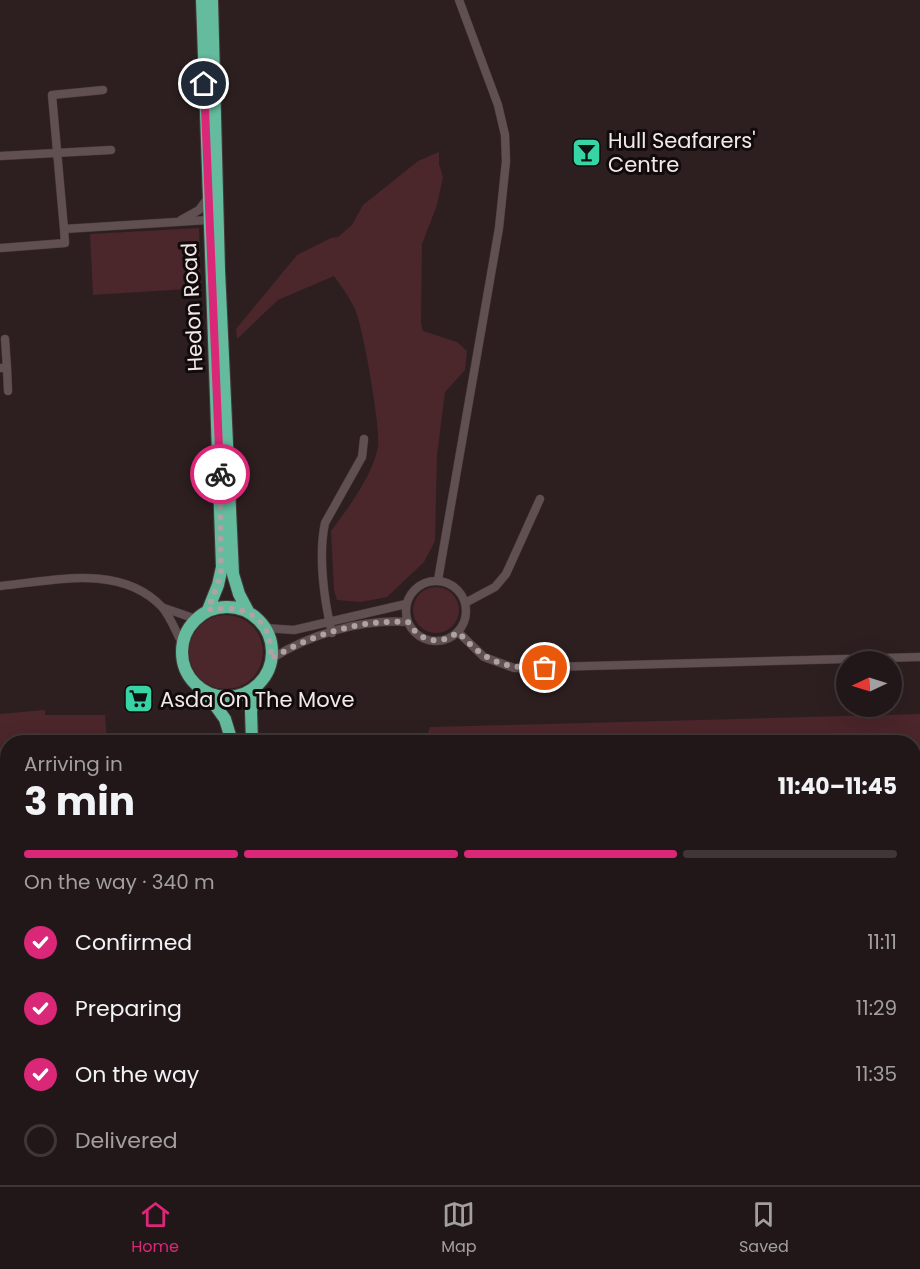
<!DOCTYPE html>
<html lang="en">
<head>
<meta charset="utf-8">
<style>
	body { margin:0; font-family:Poppins,sans-serif; background:#2a2021; color:#f1f3f6; height:100vh; display:flex; flex-direction:column; font-size:22px; white-space:nowrap }
	* { box-sizing:border-box; margin:0 }
	p { font-size:20px; color:#a29fa2 }
	.icon { flex:none; width:33px; height:33px; fill:none; stroke:currentColor; stroke-width:2; stroke-linecap:round; stroke-linejoin:round }
	.map { position:relative; flex:1; overflow:hidden }
	.sheet { position:absolute; left:0px; top:735px; width:921px; height:450px; display:flex; flex-direction:column; background:#221718; border-radius:24px 24px 0 0; box-shadow:0 6px 24px #0002,0 0 0 2px #3f3637 }
	.sheet>* { flex:none }
	.needle { width:39px; rotate:266deg }
	.buttons { position:absolute; left:836px; top:651px; display:grid; gap:12px }
	.buttons a { display:grid; place-items:center; width:66px; height:66px; border-radius:50%; background:#221718; box-shadow:0 6px 24px #0002,0 0 0 2px #3f3637; font-size:30px }
	.pin { position:absolute; display:grid; place-items:center; width:51px; height:51px; color:#fff; margin:-26px; border:3px solid #fff; border-radius:50%; box-shadow:0 2px 6px #0007 }
	.courier { position:absolute; display:grid; place-items:center; width:60px; height:60px; margin:-30px; border:4px solid #db2777; border-radius:50%; background:#fff; color:#222; box-shadow:0 2px 8px #0007 }
	.head em { font-style:normal; font-weight:700 }
	.head div { display:flex; flex-direction:column-reverse }
	.head { display:flex; align-items:center; justify-content:space-between; height:102px; padding:0 24px }
	h1 { font-size:39px; font-weight:700; line-height:45px }
	.bar { display:grid; grid-template-columns:repeat(4,1fr); gap:9px 6px; align-content:center; height:72px; padding:0 24px }
	.bar i { height:8px; border-radius:4px; background:#3f3637 }
	.bar .on { background:#db2777 }
	.bar p { grid-column:span 4 }
	ol { padding:0 24px; list-style:none }
	li { display:flex; align-items:center; gap:18px; height:66px }
	li p { margin-inline-start:auto }
	li .icon { padding:6px; border-radius:50%; background:#db2777; color:#fff; stroke-width:4 }
	li:last-child { color:#a29fa2 }
	li i { width:33px; height:33px; border:3px solid #3f3637; border-radius:50% }
	.tab-bar { display:flex; justify-content:space-around; align-items:center; height:84px; border-top:2px solid #3f3637; background:#221718; font-size:16px; color:#a29fa2 }
	.tab-bar a { display:grid; justify-items:center; gap:3px }
	.tab-bar .on { color:#db2777 }
	.map>svg:first-child { display:block }
	.green { fill:#4b262b }
	.water { fill:#153f31 }
	.lines { fill:none; stroke-linecap:round; stroke-linejoin:round }
	.minor-casing { stroke:#463a3b; stroke-width:9 }
	.trunk-casing { stroke:#463a3b; stroke-width:14 }
	.minor { stroke:#615052; stroke-width:8 }
	.trunk { stroke:#65bb9d; stroke-width:12 }
	.done { stroke:#aea2a3; stroke-width:6; stroke-dasharray:0 10.8 }
	.route { stroke:#db2777; stroke-width:8 }
	.labels { text-anchor:middle; dominant-baseline:central; stroke-width:6; stroke-linejoin:round; paint-order:stroke }
	.poi-label { font-size:21px; fill:#f3e9ea; stroke:#110b0b; text-anchor:start }
	.street-label { font-size:21px; fill:#f3e9ea; stroke:#110b0b }
</style>
</head>
<body>
<div class="map">
<svg width="920" height="1185" viewBox="0 0 920 1185">
	<rect width="100%" height="100%" fill="#2d1f20"/>
	<path class="green" d="M439 152V164L443 177 437 205 422 244 421 323 423 331 457 342 467 351 465 370 445 392 437 455 435 541 424 562 387 597 361 602 337 600 334 590 331 531C349 507 372 476 378 447 381 428 364 335 357 315 353 302 342 287 334 276L278 300 237 339 236 329 297 255 331 238 338 237 352 225 363 205 418 161Z
		M199 228 201 288 93 295 90 234Z
		M413 610a23 23 0 1 1 46 0a23 23 0 1 1-46 0Z
		M189 652a37 37 0 1 1 74 0a37 37 0 1 1-74 0Z
		M45 710V715H105L107 741 8 742 7 767 0 768V714Z
		M920 714V746L914 747V742H425L430 727Z
		M7 1136 8 1178H174L175 1185H0V1137Z"/>
	<path class="water" d="M402 1178H504L517 1185H426Z
		M544 1178H836L739 1182 735 1185H541Z"/>
	<g class="lines">
		<defs>
			<path id="minor" d="M0 156 111 150
				M181 220 199 210 207 199
				M64 229 52 95 103 90
				M1 248 65 243 64 229 208 220
				M5 339 7 368
				M0 368H7L8 391
				M438 580 499 228 506 161 505 135 498 105 459 0
				M406 611a30 30 0 1 1 60 0a30 30 0 1 1-60 0Z
				M0 586C53 581 120 563 162 607 170 616 176 632 182 643
				M465 603 495 587 506 574 540 499
				M164 608 196 619
				M265 628 294 630 406 604
				M458 632 484 657 514 668 920 657
				M332 633C324 601 318 555 325 523L362 457 364 439
				M271 659C310 634 361 619 408 622"/>
			<path id="trunk" d="M202 0 222 567 218 585 208 610
				M212 0 219 270 233 574 239 594 249 613
				M182 652a45 45 0 1 1 90 0a45 45 0 1 1-90 0Z
				M207 694 225 719 232 742
				M252 742 251 711 257 686
				M303 1178 304 1185
				M315 1178 316 1185"/>
		</defs>
		<use href="#minor" class="minor-casing"/>
		<use href="#trunk" class="trunk-casing"/>
		<use href="#minor" class="minor"/>
		<use href="#trunk" class="trunk"/>
	</g>
	<g class="lines">
		<path class="done" d="M220 474 221 575 208 610C245 603 273 618 271 659 310 635 361 619 408 622 419 641 439 647 458 632 487 663 502 668 545 668"/>
		<path class="route" d="M204 84 220 474"/>
	</g>
	<defs>
		<symbol id="bar-square" viewBox="-11 -11 22 22"><rect x="-9" y="-9" width="18" height="18" rx="4" fill="#37d4a6" stroke="#110b0b"/><path d="M-6-5H6L.8 .8V4.5H3.5V6h-7V4.5H-.8V.8Z" fill="#111"/></symbol>
		<symbol id="supermarket-square" viewBox="-11 -11 22 22"><rect x="-9" y="-9" width="18" height="18" rx="4" fill="#37d4a6" stroke="#110b0b"/><path d="M-6-5.5h2.5l.6 2H6L4.5 2H-2.5L-4.4-4H-6ZM-1.5 3.2a1.3 1.3 0 1 0 .1 0ZM3 3.2a1.3 1.3 0 1 0 .1 0Z" fill="#111"/></symbol>
	</defs>
	<g fill-rule="evenodd">
		<use href="#bar-square" x="570" y="136" width="33" height="33"/>
		<use href="#supermarket-square" x="122" y="682" width="33" height="33"/>
	</g>
	<g class="labels">
		<g class="poi-label">
			<text x="608" y="140">Hull Seafarers'<tspan x="608" dy="24">Centre</tspan></text>
			<text x="160" y="699">Asda On The Move</text>
		</g>
		<g class="street-label">
			<text transform="translate(192 307) rotate(-93)">Hedon Road</text>
		</g>
	</g>
</svg>
<div class="buttons">
<a><svg class="needle" viewBox="-14 -14 28 28"><path d="M0-13l5 13h-10z" fill="#e53935"/><path d="M0 13l5-13h-10z" fill="#a29fa2"/></svg></a>
</div>
<div class="pin" style="left:545px;top:668px;background:#ea580c"><svg class="icon" aria-label="bag" viewBox="0 0 24 24"><path d="M5 8h14l-1 12H6zM9 8a3 3 0 0 1 6 0"/></svg></div>
<div class="pin" style="left:204px;top:84px;background:#1f2937"><svg class="icon" aria-label="home" viewBox="0 0 24 24"><path d="M3 11l9-7 9 7M6 9v11h12V9"/></svg></div>
<div class="courier" style="left:220px;top:474px"><svg class="icon" aria-label="bike" viewBox="0 0 24 24"><circle cx="6" cy="16" r="4"/><circle cx="18" cy="16" r="4"/><path d="M6 16l4-8h5l3 8M10 8l3 8H6M13 5h3"/></svg></div>
<section class="sheet">
<div class="head"><div><h1>3 min</h1><p>Arriving in</p></div><em>11:40–11:45</em></div>
<div class="bar"><i class="on"></i><i class="on"></i><i class="on"></i><i></i><p>On the way · 340 m</p></div>
<ol>
<li><svg class="icon" aria-label="check" viewBox="0 0 24 24"><path d="M5 12l5 5 9-10"/></svg>Confirmed<p>11:11</p></li>
<li><svg class="icon" aria-label="check" viewBox="0 0 24 24"><path d="M5 12l5 5 9-10"/></svg>Preparing<p>11:29</p></li>
<li><svg class="icon" aria-label="check" viewBox="0 0 24 24"><path d="M5 12l5 5 9-10"/></svg>On the way<p>11:35</p></li>
<li><i></i>Delivered</li>
</ol>
</section>
</div>
<nav class="tab-bar">
<a class="on"><svg class="icon" aria-label="home" viewBox="0 0 24 24"><path d="M3 11l9-7 9 7M6 9v11h12V9"/></svg>Home</a>
<a><svg class="icon" aria-label="map" viewBox="0 0 24 24"><path d="M3 6l6-2 6 2 6-2v14l-6 2-6-2-6 2zM9 4v14M15 6v14"/></svg>Map</a>
<a><svg class="icon" aria-label="saved" viewBox="0 0 24 24"><path d="M7 4h10v16l-5-4-5 4z"/></svg>Saved</a>
</nav>
</body>
</html>
